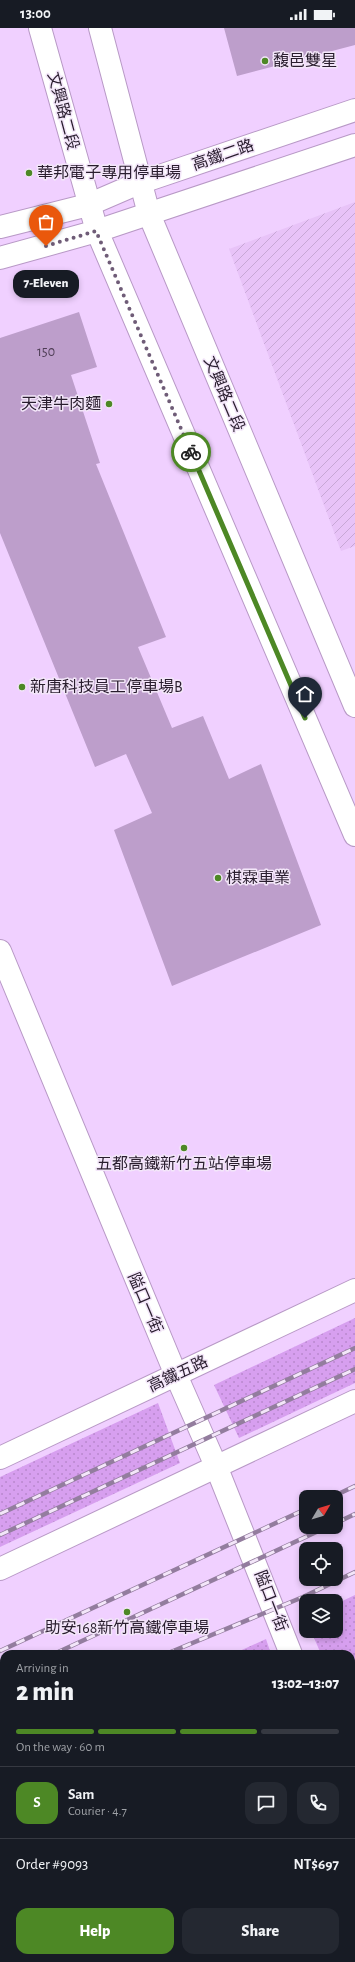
<!DOCTYPE html>
<html lang="en">
<head>
<meta charset="utf-8">
<style>
	body { margin:0; font-family:"Alegreya Sans","Noto Sans TC",sans-serif; background:#242831; color:#f1f3f6; height:100vh; display:flex; flex-direction:column; font-size:15px; white-space:nowrap }
	* { box-sizing:border-box; margin:0 }
	p { font-size:13px; color:#9ea1a6 }
	.icon { flex:none; width:22px; height:22px; fill:none; stroke:currentColor; stroke-width:2; stroke-linecap:round; stroke-linejoin:round }
	.map { position:relative; flex:1; overflow:hidden }
	.side { position:absolute; left:0px; top:1622px; width:355px; height:312px; display:flex; flex-direction:column; background:#171b24; border-radius:12px 12px 0 0; box-shadow:0 2px 6px #0003 }
	.side>* { flex:none }
	.needle { width:26px; rotate:52deg }
	.tools { position:absolute; left:299px; top:1462px; display:grid; gap:8px }
	.tools a { display:grid; place-items:center; width:44px; height:44px; border-radius:8px; background:#171b24; box-shadow:0 2px 6px #0003; font-size:20px }
	.pin { position:absolute; display:grid; place-items:center; width:34px; height:34px; color:#fff; margin:-41px -17px; border-radius:50% 50% 50% 0; rotate:-45deg; box-shadow:0 0 4px #0007 }
	.pin .icon { rotate:45deg }
	.courier { position:absolute; display:grid; place-items:center; width:40px; height:40px; margin:-20px; border:3px solid #4d8825; border-radius:50%; background:#fff; color:#222; box-shadow:0 1px 5px #0007 }
	.bubble { position:absolute; height:28px; border-radius:12px; background:#171b24; box-shadow:0 2px 6px #0003; font-size:13px; font-weight:800; line-height:28px; text-align:center }
	.head em { font-style:normal; font-weight:800 }
	.head div { display:flex; flex-direction:column-reverse }
	.head { display:flex; align-items:center; justify-content:space-between; height:68px; padding:0 16px }
	h1 { font-size:26px; font-weight:800; line-height:30px }
	.bar { display:grid; grid-template-columns:repeat(4,1fr); gap:6px 4px; align-content:center; height:48px; padding:0 16px }
	.bar i { height:5px; border-radius:3px; background:#363941 }
	.bar .on { background:#4d8825 }
	.bar p { grid-column:span 4 }
	.line { display:flex; align-items:center; gap:10px; padding:0 16px; border-top:1px solid #363941 }
	.line div { flex:1 }
	.round { display:grid; place-items:center; flex:none; width:42px; height:42px; border-radius:12px; background:#242831 }
	.cta { display:flex; gap:8px; margin-top:auto; padding:8px 16px }
	.cta a { flex:1; height:46px; border-radius:12px; background:#4d8825; color:#fff; font-size:16px; font-weight:800; line-height:46px; text-align:center }
	.cta a+a { background:#242831; color:#f1f3f6 }
	.status { display:flex; justify-content:space-between; align-items:center; height:28px; padding:0 20px; background:#171b24; direction:ltr }
	.status svg { height:11px; fill:currentColor }
	.map>svg:first-child { display:block }
	.built { fill:#e8c3f8 }
	.industrial { fill:url(#industrial-furrows) }
	.park { fill:url(#park-dots) }
	.building { fill:#bd9ecb }
	.lines { fill:none; stroke-linecap:round; stroke-linejoin:round }
	.minor-casing { stroke:#b899c6; stroke-width:24 }
	.tertiary-casing { stroke:#b899c6; stroke-width:24 }
	.minor { stroke:#fff; stroke-width:22 }
	.tertiary { stroke:#fff; stroke-width:22 }
	.rail-casing { stroke:#937d9e; stroke-width:4.5 }
	.rail { stroke:#f3e6f9; stroke-width:3; stroke-dasharray:9; stroke-linecap:butt }
	.done { stroke:#6f5c77; stroke-width:4; stroke-dasharray:0 7.2 }
	.route { stroke:#4d8825; stroke-width:5 }
	.poi-dot { fill:#4d8825; stroke:#f3e6f9; stroke-width:1.5 }
	.labels { text-anchor:middle; dominant-baseline:central; stroke-width:3; stroke-linejoin:round; paint-order:stroke }
	.number-label { font-size:14px; fill:#4e3d55 }
	.poi-label { font-size:16px; fill:#291d2e; stroke:#f3e6f9; text-anchor:start }
	.street-label { font-size:16px; fill:#291d2e; stroke:#f3e6f9 }
</style>
</head>
<body>
<div class="status"><b>13:00</b><svg viewBox="0 0 49 12"><path d="M0 12V9h3v3zM5 12V6h3v6zM10 12V3h3v9zM15 12V0h3v12zM26 1h20v11H26zM47 4h2v5h-2z"/></svg></div>
<div class="map">
<svg width="355" height="1934" viewBox="0 0 355 1934">
	<defs>
		<pattern id="industrial-furrows" width="10" height="10" patternUnits="userSpaceOnUse"><rect width="10" height="10" fill="#e8c3f8"/><path d="M-1 1l2-2M0 10L10 0M9 11l2-2" fill="none" stroke="#c7a7d5"/></pattern>
		<pattern id="park-dots" width="8" height="8" patternUnits="userSpaceOnUse"><rect width="8" height="8" fill="#d79fef"/><path d="M2 2h.1M6 6h.1" fill="none" stroke="#b988cd" stroke-width="1.8" stroke-linecap="round"/></pattern>
	</defs>
	<rect width="100%" height="100%" fill="#f0d0ff"/>
	<path class="built" d="M351 1814 355 1823V1884L351 1885Z
		M78 1930H237L227 1934H80Z"/>
	<path class="industrial" d="M355 174V518L341 523 229 221Z"/>
	<path class="park" d="M355 1290V1355L239 1410 214 1357Z
		M158 1375 180 1435 0 1519V1449Z
		M355 1567V1653L351 1655V1626H321L311 1603H336V1576Z
		M266 1611 271 1626H233Z
		M4 1727V1811L0 1813V1728Z"/>
	<path class="building" d="M224 0H355V17L237 48Z
		M79 284 97 339 71 347 100 435 96 436 166 609 138 619 172 700 203 688 229 751 261 736 321 897 172 958 114 802 152 785 126 726 95 739 0 505V310Z"/>
	<g class="lines">
		<defs>
			<path id="minor" d="M0 199 88 177 139 155 355 82
				M0 230 97 203 355 117
				M0 923 176 1347 216 1438 291 1626
				M351 1678 355 1676
				M351 1774 355 1783
				M0 1838 4 1836
				M0 1865 4 1875
				M25 1930 27 1934"/>
			<path id="tertiary" d="M40 0 97 203 355 807
				M100 0 149 186 355 678
				M0 1430 355 1262
				M0 1541 355 1373"/>
		</defs>
		<use href="#minor" class="minor-casing"/>
		<use href="#tertiary" class="tertiary-casing"/>
		<use href="#minor" class="minor"/>
		<use href="#tertiary" class="tertiary"/>
		<defs>
			<path id="rail" d="M332 1469 355 1458
				M0 1486 355 1320
				M336 1495 355 1486
				M0 1507 355 1341
				M0 1623 306 1481
				M54 1626 327 1499
				M166 1626 303 1569 355 1544
				M0 1651 4 1649
				M0 1693 4 1691"/>
		</defs>
		<use href="#rail" class="rail-casing"/>
		<use href="#rail" class="rail"/>
	</g>
	<g class="lines">
		<path class="done" d="M46 218 96 203 191 424"/>
		<path class="route" d="M191 424 305 690"/>
	</g>
	<g class="poi-dot">
		<circle cx="265" cy="33" r="4"/>
		<circle cx="29" cy="145" r="4"/>
		<circle cx="109" cy="376" r="4"/>
		<circle cx="22" cy="659" r="4"/>
		<circle cx="218" cy="850" r="4"/>
		<circle cx="184" cy="1120" r="4"/>
		<circle cx="127" cy="1584" r="4"/>
	</g>
	<g class="labels">
		<g class="number-label">
			<text x="46" y="324">150</text>
		</g>
		<g class="poi-label">
			<text x="273" y="33">馥邑雙星</text>
			<text x="37" y="145">華邦電子專用停車場</text>
			<text x="101" y="376" text-anchor="end">天津牛肉麵</text>
			<text x="30" y="659">新唐科技員工停車場B</text>
			<text x="226" y="850">棋霖車業</text>
			<text x="184" y="1136" text-anchor="middle">五都高鐵新竹五站停車場</text>
			<text x="127" y="1600" text-anchor="middle">助安168新竹高鐵停車場</text>
		</g>
		<g class="street-label">
			<text transform="translate(63 83) rotate(75)">文興路二段</text>
			<text transform="translate(223 127) rotate(-19)">高鐵二路</text>
			<text transform="translate(224 366) rotate(67)">文興路二段</text>
			<text transform="translate(145 1275) rotate(67)">隘口一街</text>
			<text transform="translate(178 1346) rotate(-25)">高鐵五路</text>
			<text transform="translate(271 1573) rotate(69)">隘口一街</text>
		</g>
	</g>
</svg>
<div class="tools">
<a><svg class="needle" viewBox="-14 -14 28 28"><path d="M0-13l5 13h-10z" fill="#e53935"/><path d="M0 13l5-13h-10z" fill="#9ea1a6"/></svg></a>
<a><svg class="icon" aria-label="locate" viewBox="0 0 24 24"><circle cx="12" cy="12" r="6"/><path d="M12 2v4M12 18v4M2 12h4M18 12h4"/></svg></a>
<a><svg class="icon" aria-label="layers" viewBox="0 0 24 24"><path d="M12 4l9 5-9 5-9-5zM3 14l9 5 9-5"/></svg></a>
</div>
<div class="pin" style="left:46px;top:218px;background:#ea580c"><svg class="icon" aria-label="bag" viewBox="0 0 24 24"><path d="M5 8h14l-1 12H6zM9 8a3 3 0 0 1 6 0"/></svg></div>
<div class="pin" style="left:305px;top:690px;background:#1f2937"><svg class="icon" aria-label="home" viewBox="0 0 24 24"><path d="M3 11l9-7 9 7M6 9v11h12V9"/></svg></div>
<div class="courier" style="left:191px;top:424px"><svg class="icon" aria-label="bike" viewBox="0 0 24 24"><circle cx="6" cy="16" r="4"/><circle cx="18" cy="16" r="4"/><path d="M6 16l4-8h5l3 8M10 8l3 8H6M13 5h3"/></svg></div>
<div class="bubble" style="left:13px;top:242px;width:66px">7-Eleven</div>
<section class="side">
<div class="head"><div><h1>2 min</h1><p>Arriving in</p></div><em>13:02–13:07</em></div>
<div class="bar"><i class="on"></i><i class="on"></i><i class="on"></i><i></i><p>On the way · 60 m</p></div>
<div class="line" style="height:72px"><b class="round" style="background:#4d8825;color:#fff">S</b><div><b>Sam</b><p>Courier · 4.7</p></div><a class="round"><svg class="icon" aria-label="chat" viewBox="0 0 24 24"><path d="M4 5h16v11H9l-5 4z"/></svg></a><a class="round"><svg class="icon" aria-label="phone" viewBox="0 0 24 24"><path d="M5 4h4l2 5-3 2q2 4 5 5l2-3 5 2v4C11 20 4 13 5 4z"/></svg></a></div>
<div class="line" style="height:52px"><div>Order #9093</div><b>NT$697</b></div>
<div class="cta"><a>Help</a><a>Share</a></div>
</section>
</div>
</body>
</html>
